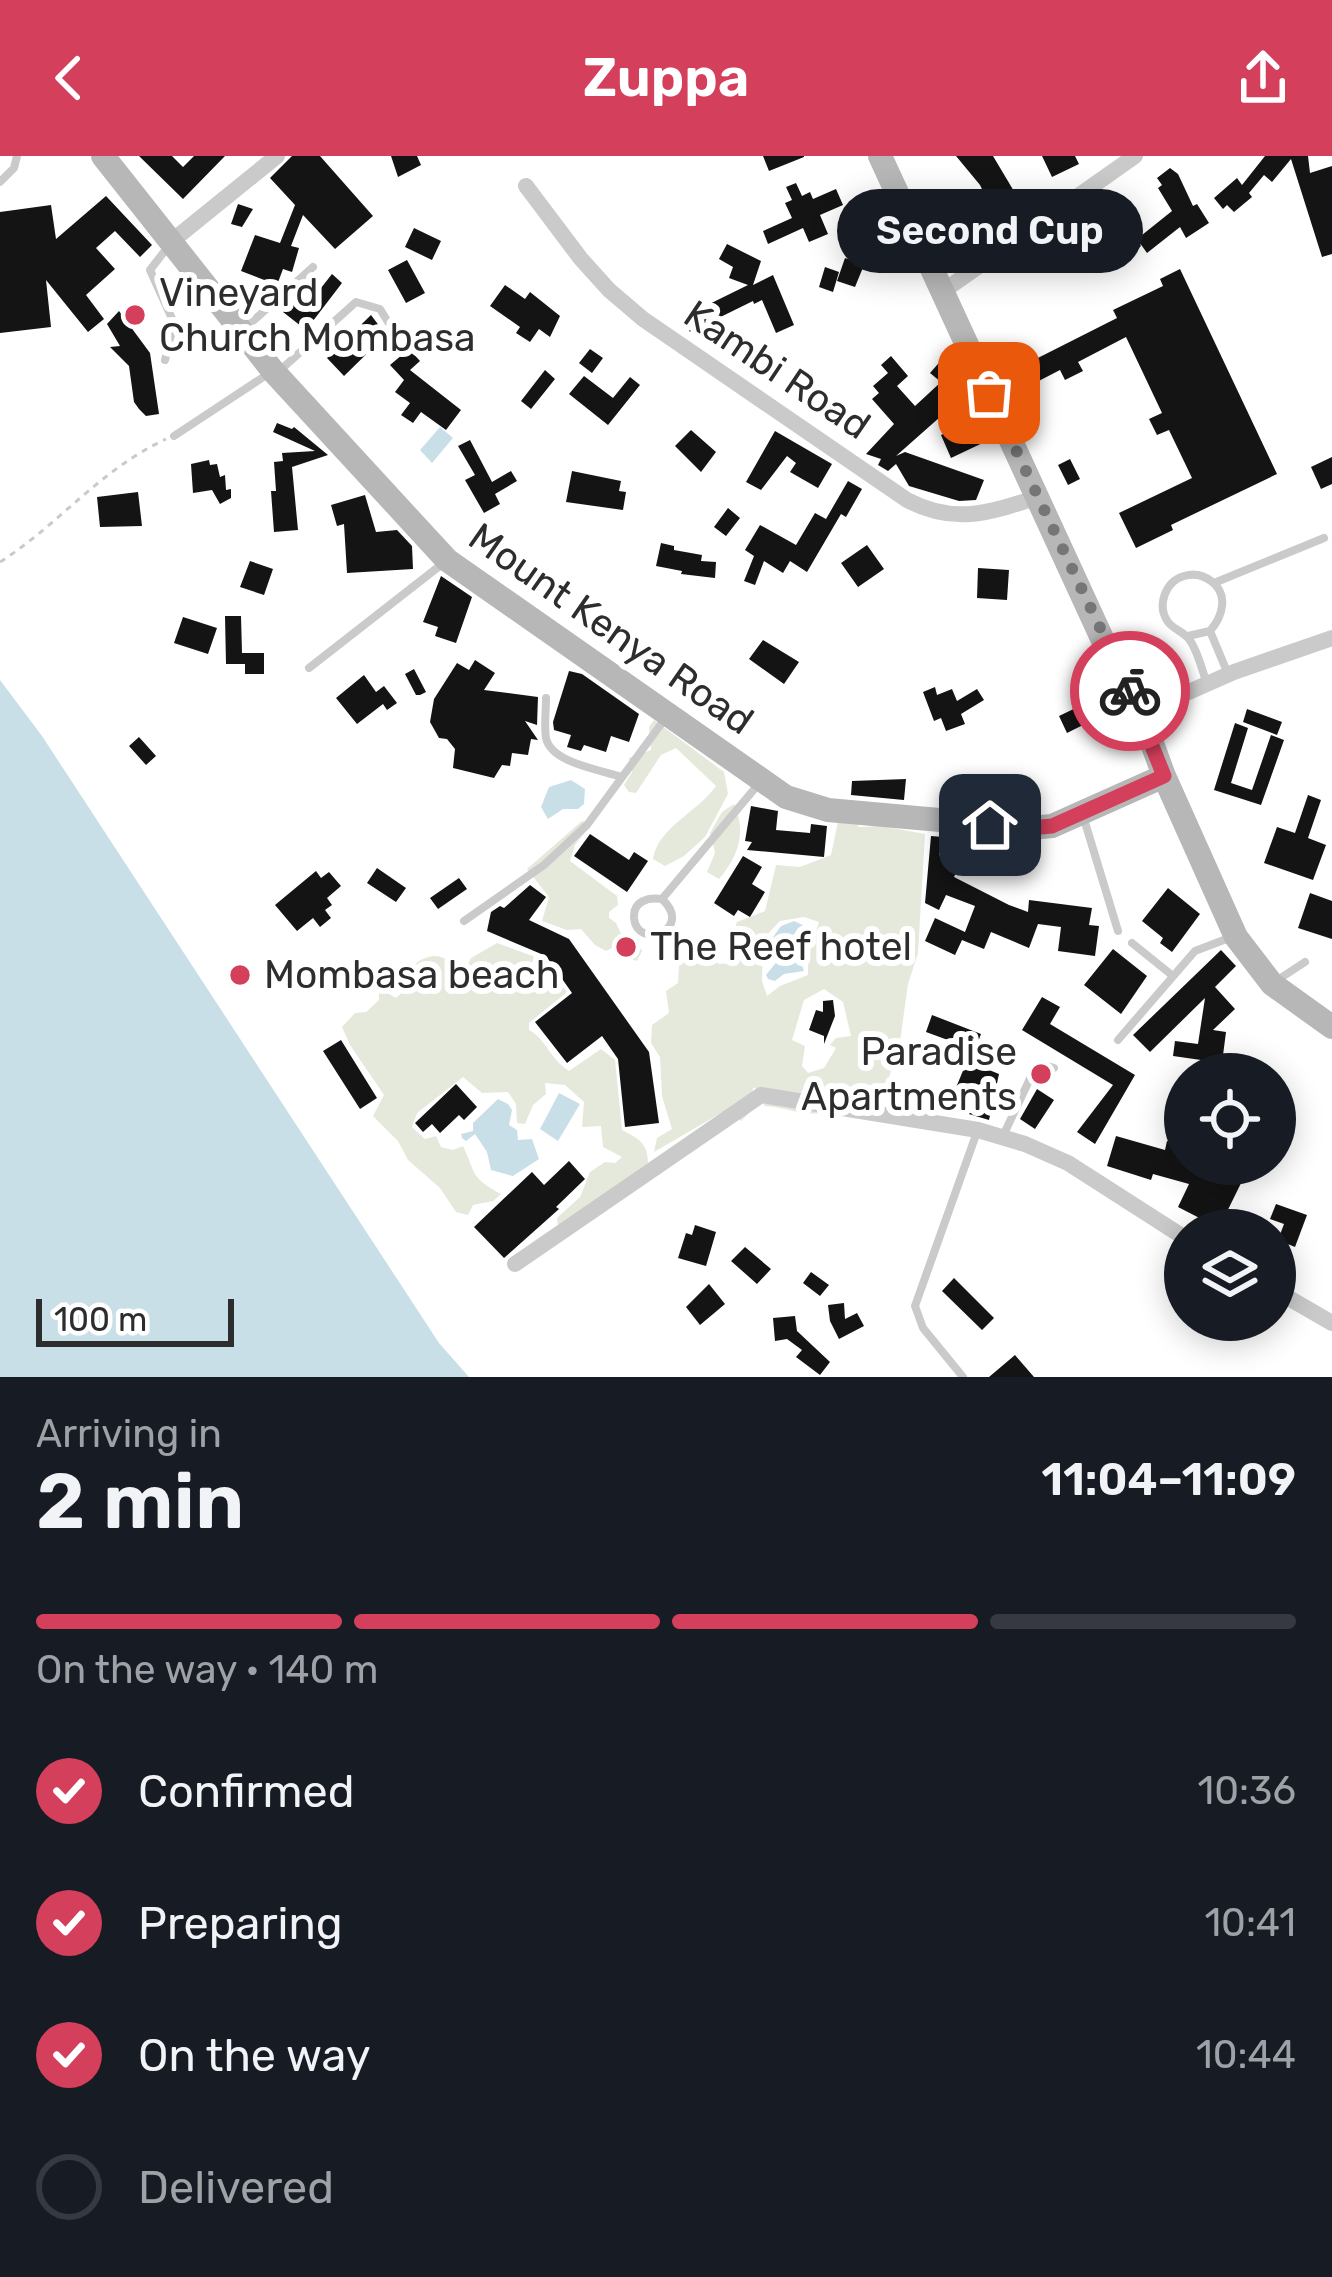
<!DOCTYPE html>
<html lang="en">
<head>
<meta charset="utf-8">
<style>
	body { margin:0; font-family:Rubik,sans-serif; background:#242831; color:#f1f3f6; height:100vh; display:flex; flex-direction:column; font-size:45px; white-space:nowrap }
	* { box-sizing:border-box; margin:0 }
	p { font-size:39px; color:#9ea1a6 }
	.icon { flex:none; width:66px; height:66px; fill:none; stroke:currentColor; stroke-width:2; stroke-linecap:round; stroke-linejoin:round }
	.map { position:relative; height:1221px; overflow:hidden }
	.panel { display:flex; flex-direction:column; background:#171b24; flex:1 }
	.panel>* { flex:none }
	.buttons { position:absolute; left:1164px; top:897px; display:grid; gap:24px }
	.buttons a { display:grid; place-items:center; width:132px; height:132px; border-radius:50%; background:#171b24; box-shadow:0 6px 30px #0003; font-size:60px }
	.scale { position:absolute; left:36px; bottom:30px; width:198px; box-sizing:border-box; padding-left:12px; border:6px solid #2d2d2d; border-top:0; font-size:33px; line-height:42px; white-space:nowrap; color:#2d2d2d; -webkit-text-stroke:9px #fff; paint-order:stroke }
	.pin { position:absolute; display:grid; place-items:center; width:102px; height:102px; color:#fff; margin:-51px; border-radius:24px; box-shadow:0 6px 18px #0006 }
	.courier { position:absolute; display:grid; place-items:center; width:120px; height:120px; margin:-60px; border:9px solid #d43f5b; border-radius:50%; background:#fff; color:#222; box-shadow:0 3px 15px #0007 }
	.bubble { position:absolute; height:84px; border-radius:42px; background:#171b24; box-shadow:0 6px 30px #0003; font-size:39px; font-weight:600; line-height:84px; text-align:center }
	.head em { font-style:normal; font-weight:600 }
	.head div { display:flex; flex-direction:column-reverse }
	.head { display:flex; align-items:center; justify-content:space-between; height:204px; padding:0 36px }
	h1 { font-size:78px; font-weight:600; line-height:90px }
	.bar { display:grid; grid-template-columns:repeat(4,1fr); gap:18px 12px; align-content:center; height:144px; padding:0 36px }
	.bar i { height:15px; border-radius:9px; background:#363941 }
	.bar .selected { background:#d43f5b }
	.bar p { grid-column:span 4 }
	ol { padding:0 36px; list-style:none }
	li { display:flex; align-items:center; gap:36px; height:132px }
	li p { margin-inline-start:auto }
	li .icon { padding:12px; border-radius:50%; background:#d43f5b; color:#fff; stroke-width:4 }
	li:last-child { color:#9ea1a6 }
	li i { width:66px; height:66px; border:6px solid #363941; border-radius:50% }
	header { display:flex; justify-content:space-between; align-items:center; height:156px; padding:0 36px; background:#d43f5b; color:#fff; font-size:54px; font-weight:600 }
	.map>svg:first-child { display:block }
	.green { fill:#e4e9dc; fill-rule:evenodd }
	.water { fill:#c9dfe8 }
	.building { fill:#141414 }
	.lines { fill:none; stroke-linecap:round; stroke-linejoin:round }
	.path { stroke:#cacaca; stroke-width:3; stroke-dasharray:6 6; stroke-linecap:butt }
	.lane { stroke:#cacaca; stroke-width:8 }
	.street { stroke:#cacaca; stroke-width:16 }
	.secondary { stroke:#b7b7b7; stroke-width:24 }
	.done { stroke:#767676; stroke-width:12; stroke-dasharray:0 21.6 }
	.route { stroke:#d43f5b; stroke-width:15 }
	.poi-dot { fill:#d43f5b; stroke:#fff; stroke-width:4.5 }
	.labels { text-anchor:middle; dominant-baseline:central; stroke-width:12; stroke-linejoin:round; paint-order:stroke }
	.poi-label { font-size:39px; fill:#2d2d2d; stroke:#fff; text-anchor:start }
	.street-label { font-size:39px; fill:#2d2d2d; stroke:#fff }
</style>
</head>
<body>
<header><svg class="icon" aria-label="back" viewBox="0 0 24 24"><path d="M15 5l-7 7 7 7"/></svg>Zuppa<svg class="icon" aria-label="share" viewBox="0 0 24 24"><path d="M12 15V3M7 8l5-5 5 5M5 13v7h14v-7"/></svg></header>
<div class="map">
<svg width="1332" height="1221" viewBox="0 0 1332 1221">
	<rect width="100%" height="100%" fill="#fff"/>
	<path class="green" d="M654 564 724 616 728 638 705 681 684 700 665 710 653 703C658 671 698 656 716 630L676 592 661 599 636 637 629 636 624 629 632 616 629 602 651 594 649 571Z
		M734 648C747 676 738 701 719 723L707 716 715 697 710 677 722 656Z
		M839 661 854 664 859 671 881 670 925 678 918 797 908 828 900 886 888 925 874 949 850 934 828 937 821 957C801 960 786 951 764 950L765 934 753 932 750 956 741 965 728 953 654 996 657 982 672 973 662 940 660 901 651 887 652 869 669 857 666 835 678 827 679 810 695 790 719 808 734 807 735 792 730 784 737 766 765 755 776 709 800 711 831 699ZM804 761 819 766 808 801V819L780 830 767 840 762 825 763 783 780 765ZM824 833 843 846 851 880 836 882 830 889 836 892 824 912 808 917 802 910 805 890 792 884 804 844Z
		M582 665 592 667 575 689 570 705 617 740 618 749 609 756V762L616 767 623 782 634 784 642 795 637 805 623 800 616 790 606 795 595 789 581 773 567 774 542 765 549 741 527 713Z
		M497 787 541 803 567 836 529 867V874C545 882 550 903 569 915L601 893 615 904 622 974C638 982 648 987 648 1007L558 1070 557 1062 580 1041 590 1016 605 1006 615 1007 622 1001 603 991 601 970 582 971 584 946 565 929 545 927 546 938 533 949 525 968 517 967 516 948 508 936 482 937 463 921 417 957 412 971 425 983 436 980 441 991 453 994 463 990C476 1018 470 1021 501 1038L493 1045 473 1049 468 1059 456 1056 440 1032 408 1004 398 985 373 960 384 939 350 889 342 871 355 857 366 856 379 844V832L396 842 405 834 401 823 405 817 418 823 416 807C438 793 445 802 464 817L471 802Z"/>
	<path class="water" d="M440 271 453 282 432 307 420 294Z
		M0 524 42 580 439 1187 469 1221H0Z
		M571 624 585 633 584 648 578 653H563L548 663 541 651 549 631Z
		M794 765 807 771 810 777 789 794 791 805 801 807 804 815 784 818 775 825 768 823 766 819 779 803 771 784 781 770Z
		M559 937 580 948 558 985 540 973Z
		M498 943 508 948 512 954 509 969 517 974 518 984 532 983 539 1003 513 1020 491 1014 487 996 475 978 466 985 462 982 461 978 473 975V967Z"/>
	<path class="building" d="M139 0H172L183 11 194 0H225L183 43Z
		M292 0H320L373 60 335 93 303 59 291 90 299 92 292 116 283 113 277 129 241 115 255 79 280 87 295 49 270 22Z
		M391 0H417L421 9 398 21Z
		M763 0H804V1L769 15Z
		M956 0H993L1018 42 1012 45 1017 54 1005 62 1000 54 994 58 980 29Z
		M1042 0H1075L1079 8 1052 21Z
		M1265 0H1308L1310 17 1332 10V98L1322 101 1291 3 1272 26 1264 19 1249 37 1252 41 1234 56 1227 49 1223 53 1214 42 1237 22 1242 29Z
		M1170 12 1178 18 1193 50 1197 48 1209 67 1186 82 1180 71 1147 97 1137 83 1172 55 1158 32 1162 29 1157 22Z
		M796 27 802 40 810 36 813 43 836 33 843 49 820 59 828 78 809 86 803 72 768 88 763 75 792 62 785 47 792 44 786 31Z
		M106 40 152 89 140 101 115 75 96 92 115 113 86 139 104 163 88 176 46 124 51 171 0 177V56L51 49 56 83Z
		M238 48 253 53 242 71 231 68Z
		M1116 59 1141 90 1122 105 1097 75Z
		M414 72 441 85 432 104 405 91Z
		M886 84 903 89 901 104 882 99 885 101 879 115 860 107 866 93 882 99Z
		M727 88 761 105 753 129 773 119 794 169 776 177 762 144 754 148 753 145 690 176 683 161 748 129 729 122 733 111 719 103Z
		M845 102 864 109 855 131 837 125Z
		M407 104 425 137 406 147 388 114Z
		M825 111 839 116 833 136 819 131Z
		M1180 113 1277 318 1171 369 1173 374 1136 392 1119 357 1192 322 1169 274 1157 279 1149 263 1162 257 1126 181 1078 206 1083 215 1065 224 1060 214 1029 230 1020 211 1117 162 1113 154 1163 130 1160 123Z
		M332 118 342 127 306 174 283 156 311 124 321 132Z
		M505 129 525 143 530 136 560 160 550 181 539 173 530 186 516 177 520 171 490 150Z
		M119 155 150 197 159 258 146 260 139 253 134 246 129 210 110 191 120 190 107 168Z
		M371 159 386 179 344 220 327 202Z
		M409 193 420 205 410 214 461 254 446 274 421 256 413 267 401 259 410 247 395 236 404 224 390 209Z
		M590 193 603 202 592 217 579 207Z
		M891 200 908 220 897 230 915 250 941 226 930 217 945 200 955 209 951 212 966 230 957 246 896 300 905 296 984 324 976 344 959 345 909 330 896 308 888 315 878 309 881 303 866 298 894 268 872 243 879 237 873 230 888 217 881 209Z
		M545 214 555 223 531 253 521 245Z
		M584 220 613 242 630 221 640 229 608 269 569 238Z
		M981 261 991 283 951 302 941 279Z
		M277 267 292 273 294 271 328 299 292 311 298 374 274 376 271 335H276L274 306 283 305 282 297 315 295 273 276Z
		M691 274 716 296 701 316 675 290Z
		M775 275 832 308 818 332 790 316 796 307 787 300 761 334 746 326Z
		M470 284 492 326 511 315 517 325 495 338 500 348 484 357 465 324 475 319 458 290Z
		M1332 301V328L1321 333 1311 311Z
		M1070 303 1080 323 1068 329 1058 309Z
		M209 304 210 309 217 308 220 321 225 319 226 334 231 333V342L220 348 212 334 193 337 191 308Z
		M572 315 621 325 619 335 626 336 623 354 566 346Z
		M848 325 862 333 846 361 841 358 807 416 790 405 783 417 764 405 755 429 744 425 754 400 745 394 760 369 796 389 815 357 826 363Z
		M138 336 142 370 100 371 97 341Z
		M365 339 376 376 397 374 412 390 413 413 347 417 344 368 337 370 331 349Z
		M728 352 740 362 726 380 714 371Z
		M661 387 674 390V394L702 399 701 405 716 406 715 422 681 418 682 415 656 410Z
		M867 389 884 413 858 431 841 407Z
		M250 405 273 413 264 439 240 431Z
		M978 412 1009 414 1007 444 977 442Z
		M441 420 472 441 456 487 435 480 438 471 423 466Z
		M225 460H241L242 497H264V518H245V508H226Z
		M183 461 217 472 208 498 174 487Z
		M763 484 799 506 784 528 749 503Z
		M475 504 495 517 484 534 538 541 537 569 525 565 538 584 531 583 528 599 512 597 510 610 502 609 494 622 453 612 455 593 447 583 439 582 430 566 434 543 457 507 469 514Z
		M414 513 426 536 420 539H416L405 518Z
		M569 515 582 518 639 558 629 586 611 580 606 596 584 589 581 595 567 591 571 579 554 574 553 566Z
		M364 519 376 536 384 530 397 547 387 554 383 548 357 568 336 542Z
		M935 531 937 539 952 533 957 545 977 533 984 544 961 558 965 568 946 575 941 562 934 565 923 536Z
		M1109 536 1127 574 1111 581 1106 572 1090 579 1085 568 1067 577 1059 560Z
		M1247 553 1282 566 1277 579 1243 566Z
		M1235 567 1248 572 1231 627 1252 634 1271 579 1284 584 1261 649 1214 634Z
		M139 581 156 600 146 609 129 590Z
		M906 623 904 644 851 639 852 625Z
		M1308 639 1321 644 1308 682 1326 689 1313 724 1264 707 1277 671 1295 677Z
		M751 650 778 655 776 674 810 677 811 668 827 670 824 701 747 694 752 686 745 685Z
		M590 678 629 704 634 696 648 705 627 736 574 700Z
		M931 680 943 681 939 699 960 708 954 721 1009 749 1028 756 1029 744 1092 752 1089 769 1099 770 1095 800 1058 795 1061 771 1038 768 1029 792 991 776 984 793 962 784 955 799 925 785 935 762 965 776 975 750 946 739 939 754 925 747Z
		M743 700 762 711 752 728 765 736 750 761 738 754 734 760 714 747Z
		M377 712 406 732 396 746 367 727Z
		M316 715 321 722 329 716 341 730 327 742 332 749 325 754 331 762 320 771 313 762 297 775 275 749Z
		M459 722 467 733 438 753 430 742Z
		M530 729 546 741 529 764 569 783 649 896 659 967 625 971 618 903 602 880 567 907 535 866 572 837 546 800 487 775 491 756 500 750 504 752Z
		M1168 732 1200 758 1172 796 1160 787 1163 782 1142 765Z
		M1310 737 1332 745V783L1298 772Z
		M1113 793 1147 820 1121 858 1084 829Z
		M1221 794 1236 810 1215 831 1235 853 1213 874 1226 876 1222 907 1173 900 1175 885 1198 888 1205 842 1150 896 1133 879Z
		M1042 841 1060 851 1050 868 1135 919 1095 988 1077 976 1113 929 1022 874Z
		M833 844 835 860 824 888V880L809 874 816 854 823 856V845Z
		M932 859 981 878 975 894 926 876Z
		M341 884 377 942 360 953 323 895Z
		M967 905 999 918 989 964 952 953 955 934Z
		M456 928 477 951 464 964 459 959 440 977 432 968 423 976 415 967Z
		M1037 933 1054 944 1035 973 1020 963Z
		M1116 980 1165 994 1167 985 1185 990V1008H1224L1245 1019 1219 1072 1178 1051 1189 1028 1153 1018 1151 1024 1107 1010Z
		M569 1005 585 1023 556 1051 559 1053 504 1102 474 1071 532 1016 544 1029Z
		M1276 1048 1307 1059 1295 1091 1278 1084 1284 1068 1270 1063Z
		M695 1069 716 1076 706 1110 678 1102 686 1077 692 1079Z
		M745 1091 771 1113 757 1128 731 1105Z
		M811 1116 829 1129 820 1140 803 1127Z
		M954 1122 994 1162 982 1174 942 1135Z
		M709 1128 725 1148 700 1169 686 1151Z
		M844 1147 845 1163 857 1157 864 1170 839 1183 830 1165 828 1149Z
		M795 1160 797 1175 830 1206 820 1219 796 1201 802 1194 787 1183 775 1185 773 1162Z
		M1015 1199 1034 1221H989Z"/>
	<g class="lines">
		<path class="path" d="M0 406C61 367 98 315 166 283"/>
		<path class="lane" d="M0 26 14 12 17 0
			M243 174 313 111
			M165 204 174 167 150 114 167 92
			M277 217 356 146 380 153 396 179
			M174 280 268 218
			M1214 427 1324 382
			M1210 475 1228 518
			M1188 480 1210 475C1223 460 1229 438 1211 425 1203 419 1194 417 1184 420 1166 425 1156 449 1168 466 1173 473 1184 476 1189 483 1198 495 1202 514 1207 528
			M309 512 446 405
			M546 542C546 554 544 570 546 582 551 607 601 614 622 621
			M1084 663 1118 775
			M662 743C695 774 637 795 634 762 633 745 648 741 662 743L761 625
			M464 765 544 709 587 669 667 560
			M1132 787 1173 820
			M1276 825 1305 806
			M1118 884 1195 795 1229 782
			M1003 980 1035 912 1042 908 1054 912
			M963 1221 923 1172 915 1150 977 976"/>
		<path class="street" d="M526 30 581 103 609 134 643 163 907 344C955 369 989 357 1038 341
			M172 85 277 0
			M942 136 1135 0
			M1141 557 1234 516 1332 482
			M515 1108 761 939 978 974 1025 988 1068 1007 1185 1082
			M1275 1134 1332 1167"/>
		<path class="secondary" d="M103 0 273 215 447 404 786 641 828 654 1030 672 1052 670 1164 620
			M880 0 1106 491 1141 557 1164 620 1236 781 1272 828 1332 871"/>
	</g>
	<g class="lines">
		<path class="done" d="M989 237 1130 535"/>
		<path class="route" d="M990 669 1030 672 1052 670 1164 620 1130 535"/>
	</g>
	<g class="poi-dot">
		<circle cx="135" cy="159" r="12"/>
		<circle cx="626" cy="791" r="12"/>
		<circle cx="240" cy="819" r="12"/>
		<circle cx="1041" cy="918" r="12"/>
	</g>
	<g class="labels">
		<g class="poi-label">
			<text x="159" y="137">Vineyard<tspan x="159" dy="45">Church Mombasa</tspan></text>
			<text x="650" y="791">The Reef hotel</text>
			<text x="264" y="819">Mombasa beach</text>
			<text x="1017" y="896" text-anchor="end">Paradise<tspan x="1017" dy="45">Apartments</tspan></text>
		</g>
		<g class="street-label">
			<text transform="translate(777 214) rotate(34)">Kambi Road</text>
			<text transform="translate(611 473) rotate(35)">Mount Kenya Road</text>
		</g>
	</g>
</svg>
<div class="buttons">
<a><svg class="icon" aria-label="locate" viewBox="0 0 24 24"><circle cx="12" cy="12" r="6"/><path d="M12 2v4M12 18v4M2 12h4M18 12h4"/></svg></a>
<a><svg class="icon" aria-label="layers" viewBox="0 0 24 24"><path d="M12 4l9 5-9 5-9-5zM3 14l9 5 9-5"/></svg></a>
</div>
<div class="scale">100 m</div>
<div class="pin" style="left:989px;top:237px;background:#ea580c"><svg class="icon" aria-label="bag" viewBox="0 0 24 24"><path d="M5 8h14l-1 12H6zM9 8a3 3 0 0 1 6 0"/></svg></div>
<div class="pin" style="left:990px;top:669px;background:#1f2937"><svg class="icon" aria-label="home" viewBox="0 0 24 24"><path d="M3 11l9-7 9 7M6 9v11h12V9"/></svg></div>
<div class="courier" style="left:1130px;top:535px"><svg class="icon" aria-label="bike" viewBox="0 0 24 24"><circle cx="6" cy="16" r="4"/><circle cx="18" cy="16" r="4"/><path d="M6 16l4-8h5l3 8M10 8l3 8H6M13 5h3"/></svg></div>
<div class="bubble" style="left:837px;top:33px;width:306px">Second Cup</div>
</div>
<section class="panel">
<div class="head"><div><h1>2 min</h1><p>Arriving in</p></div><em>11:04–11:09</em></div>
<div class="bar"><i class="selected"></i><i class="selected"></i><i class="selected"></i><i></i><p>On the way · 140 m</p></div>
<ol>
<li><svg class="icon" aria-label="check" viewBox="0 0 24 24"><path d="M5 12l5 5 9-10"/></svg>Confirmed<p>10:36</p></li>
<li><svg class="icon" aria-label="check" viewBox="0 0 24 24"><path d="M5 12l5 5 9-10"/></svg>Preparing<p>10:41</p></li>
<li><svg class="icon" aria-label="check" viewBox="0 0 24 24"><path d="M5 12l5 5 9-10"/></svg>On the way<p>10:44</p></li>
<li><i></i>Delivered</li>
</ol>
</section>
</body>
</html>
